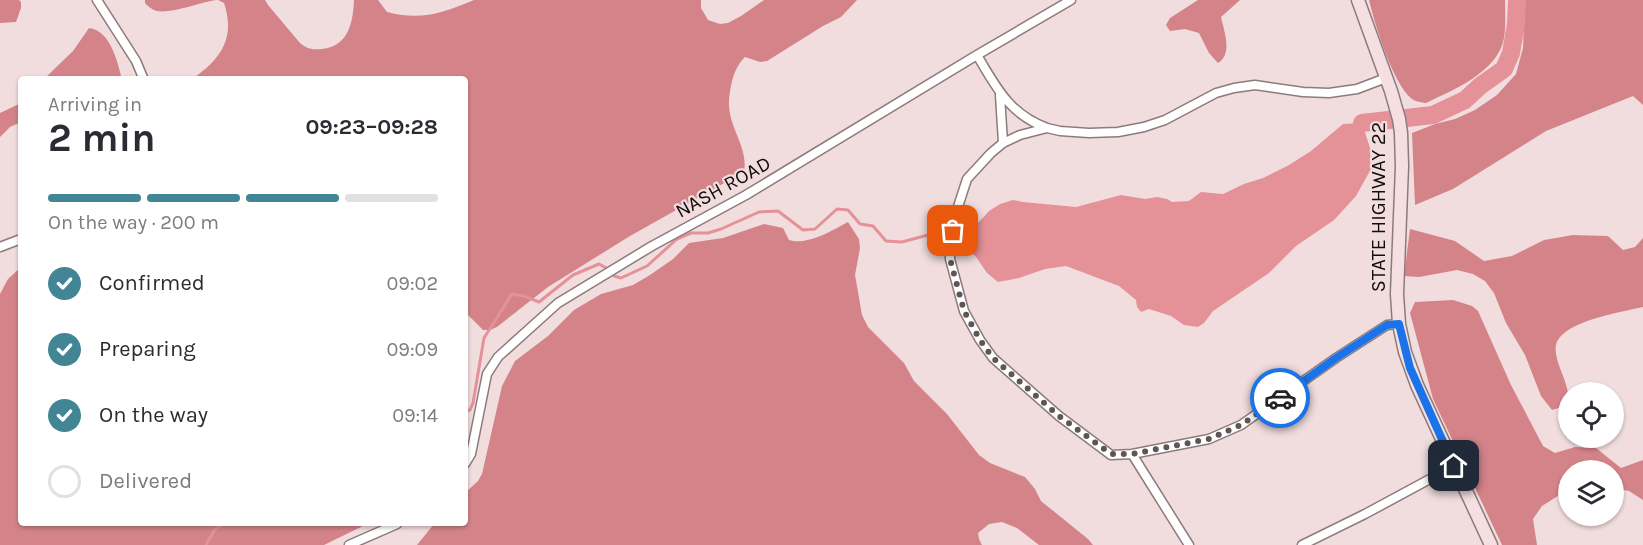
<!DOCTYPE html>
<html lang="en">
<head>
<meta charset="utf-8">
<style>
	body { margin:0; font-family:Karla,sans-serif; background:#f2f2f3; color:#2b2b33; height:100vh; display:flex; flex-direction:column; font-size:22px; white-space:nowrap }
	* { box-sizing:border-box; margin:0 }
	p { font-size:20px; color:#7c7c81 }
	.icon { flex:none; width:33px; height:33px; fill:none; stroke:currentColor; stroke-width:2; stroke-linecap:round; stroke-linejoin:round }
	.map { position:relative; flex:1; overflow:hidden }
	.sheet { position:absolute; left:18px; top:76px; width:450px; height:450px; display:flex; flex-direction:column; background:#fff; border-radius:6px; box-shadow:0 2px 4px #0004 }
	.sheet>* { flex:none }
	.fabs { position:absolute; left:1558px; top:382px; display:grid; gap:12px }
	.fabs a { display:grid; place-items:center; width:66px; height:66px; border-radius:50%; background:#fff; box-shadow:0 2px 4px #0004; font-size:30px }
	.pin { position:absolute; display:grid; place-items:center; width:51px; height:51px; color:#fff; margin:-26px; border-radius:12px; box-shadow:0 3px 9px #0006 }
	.courier { position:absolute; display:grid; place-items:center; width:60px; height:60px; margin:-30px; border:4px solid #1a73e8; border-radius:50%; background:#fff; color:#222; box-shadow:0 2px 8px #0007 }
	.summary em { font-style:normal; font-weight:700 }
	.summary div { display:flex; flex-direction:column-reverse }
	.summary { display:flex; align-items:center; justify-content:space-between; height:102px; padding:0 30px }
	h1 { font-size:39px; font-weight:700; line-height:45px }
	.bar { display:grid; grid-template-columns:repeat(4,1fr); gap:9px 6px; align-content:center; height:72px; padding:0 30px }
	.bar i { height:8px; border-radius:4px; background:#e1e1e2 }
	.bar .active { background:#428595 }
	.bar p { grid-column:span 4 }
	ol { padding:0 30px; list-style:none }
	li { display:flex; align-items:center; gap:18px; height:66px }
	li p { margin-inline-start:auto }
	li .icon { padding:6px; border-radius:50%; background:#428595; color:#fff; stroke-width:4 }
	li:last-child { color:#7c7c81 }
	li i { width:33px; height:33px; border:3px solid #e1e1e2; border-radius:50% }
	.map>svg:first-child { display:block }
	.forest { fill:#d48389 }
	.water { fill:#e49298 }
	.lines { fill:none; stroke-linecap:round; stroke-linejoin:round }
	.stream { stroke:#e49298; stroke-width:3 }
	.river { stroke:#e49298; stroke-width:18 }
	.minor-casing { stroke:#8d7b7b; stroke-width:11 }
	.secondary-casing { stroke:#8d7b7b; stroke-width:15 }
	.minor { stroke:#fff; stroke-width:8 }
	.secondary { stroke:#f6dfe1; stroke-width:12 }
	.done { stroke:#605556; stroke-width:6; stroke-dasharray:0 10.8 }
	.route { stroke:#1a73e8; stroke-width:8 }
	.labels { text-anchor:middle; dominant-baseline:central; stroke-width:4.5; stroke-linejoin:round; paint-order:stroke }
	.street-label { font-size:20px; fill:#120c0c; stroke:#f1ddde }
</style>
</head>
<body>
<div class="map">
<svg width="1643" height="545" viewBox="0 0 1643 545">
	<rect width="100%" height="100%" fill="#f1ddde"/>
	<path class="forest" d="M0 0H19L21 2V8L16 22 0 23Z
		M145 0H216C201 2 171 14 157 11 152 10 148 6 145 3Z
		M218 0H265L268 5 300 43C307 49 313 50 322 49 349 46 353 22 354 0H378L387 12C421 21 443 13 474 0H701V8L708 20 720 24 728 23 741 16 764 0H857L841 17 823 26 767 61 760 62 745 57C737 65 733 75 731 86 729 96 728 104 730 114 734 134 748 151 744 172L630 236 548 287 497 327 490 330H483L465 312V80L192 79C220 60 236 39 224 3Z
		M1198 0H1240L1221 17C1224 31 1233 54 1218 63L1209 53 1199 33 1185 29 1170 31 1166 25 1170 18Z
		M1369 0H1505C1505 12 1506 26 1504 38 1498 72 1453 90 1426 103 1421 102 1416 102 1412 99 1393 84 1375 25 1369 0Z
		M1525 0H1643V105L1633 96 1546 131 1453 189 1415 205 1412 133 1435 124 1455 119 1475 110 1497 95 1516 74 1523 48Z
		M89 28C111 31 117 61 122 79H44L73 51Z
		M21 103V122L10 127 0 137V113Z
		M848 222 859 239 860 248 855 275 862 315 868 327 904 363 914 381 947 414 979 455 990 463 1025 477 1035 489 1041 501 1088 539 1093 545H1039L1017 528 1002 522 989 524 978 533 979 539 982 545H417L434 524H465V493L478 481 482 474 502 386 515 361 548 336 574 310 601 294 633 285 650 275 673 259 689 243 723 238 764 224 783 228 789 240C807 246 833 230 848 222Z
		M1410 229 1455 241 1484 261 1512 256 1544 240 1573 235 1608 236 1623 250 1635 247 1643 238V307C1620 312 1575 320 1560 337 1544 354 1578 390 1565 404 1562 407 1556 409 1552 410L1541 396 1525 355 1506 323 1494 293 1485 281 1473 274 1457 270 1419 277 1404 276Z
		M21 267V524H367L324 545H0V294L8 279Z
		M1453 300 1472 306 1478 311 1511 385 1543 446 1555 453 1575 447 1596 448 1621 468 1643 460V500L1629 491 1614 488V471H1569V489L1542 506 1533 519 1537 545H1502L1433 399 1410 313 1415 302Z"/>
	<path class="water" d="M1362 123 1370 148 1371 169 1356 196 1334 220 1296 246 1269 273 1213 311 1204 323 1198 327 1184 325 1171 316 1149 309 1141 312 1137 307 1136 300 1119 286 1066 266 1045 269 1019 278 998 282 987 273 976 257 959 240 964 234 965 228 979 222 989 211 1000 204 1013 200 1023 202 1076 207 1121 195 1145 199 1157 197 1167 199 1172 202 1189 201 1201 192 1223 194 1244 184 1263 178 1289 165 1311 151 1343 124Z"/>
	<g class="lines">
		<path class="stream" d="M614 276 621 278 647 266 677 239 691 233H708L721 229 759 212 778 211 803 230 815 229 837 209 848 210 860 224 873 226 886 241 902 242 928 235 936 230 964 234
			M465 411 470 410 473 403 484 338 512 294 524 296 539 302 573 275 599 264 608 269
			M206 545 215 529 224 524"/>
		<path class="river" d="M1362 123 1433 115 1465 100 1480 86 1504 69 1511 53 1516 24 1517 0"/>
		<defs>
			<path id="minor" d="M97 0 136 61 144 80
				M977 55C996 87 1009 114 1047 128
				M1386 78 1357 89 1329 93 1303 92 1255 85 1234 88 1216 93 1165 120 1144 127 1118 132 1089 133 1060 131 1047 128 1020 135 1003 143 991 153 967 179 955 216 950 245V259L964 311 980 340 993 358 1059 416 1111 455 1132 454 1209 439 1241 425 1336 358 1387 325 1399 324
				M1000 95 1003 143
				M0 247 21 239
				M1132 454 1189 545
				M465 464 471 454 487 374 498 357 558 303 652 246 746 195 977 55 1071 0
				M349 545 397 524
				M1302 545 1365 514 1454 466"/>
			<path id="secondary" d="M1358 0 1391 91 1399 119 1401 133 1402 166 1397 294 1399 324 1405 352 1417 385 1491 545"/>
		</defs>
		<use href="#minor" class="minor-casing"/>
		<use href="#secondary" class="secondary-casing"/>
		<use href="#minor" class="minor"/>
		<use href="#secondary" class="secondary"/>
	</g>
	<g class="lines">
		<path class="done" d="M953 231 950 259 964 311 980 340 993 358 1059 416 1111 454H1132L1209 439 1241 425 1280 398"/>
		<path class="route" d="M1280 398 1336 358 1387 325 1399 324 1410 368 1454 466"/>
	</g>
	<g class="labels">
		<g class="street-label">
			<text transform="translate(723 187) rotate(-29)">NASH ROAD</text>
			<text transform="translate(1378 207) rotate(-90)">STATE HIGHWAY 22</text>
		</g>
	</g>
</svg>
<div class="fabs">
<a><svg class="icon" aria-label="locate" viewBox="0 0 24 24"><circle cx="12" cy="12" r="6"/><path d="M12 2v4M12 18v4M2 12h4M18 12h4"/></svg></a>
<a><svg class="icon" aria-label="layers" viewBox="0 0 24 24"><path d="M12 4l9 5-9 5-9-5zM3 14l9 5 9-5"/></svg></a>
</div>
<div class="pin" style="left:953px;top:231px;background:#ea580c"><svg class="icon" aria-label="bag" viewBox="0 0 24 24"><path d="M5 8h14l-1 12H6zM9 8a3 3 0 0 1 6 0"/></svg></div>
<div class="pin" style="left:1454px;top:466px;background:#1f2937"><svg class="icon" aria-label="home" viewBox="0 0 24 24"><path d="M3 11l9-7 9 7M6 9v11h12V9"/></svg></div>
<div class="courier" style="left:1280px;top:398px"><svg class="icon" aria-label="car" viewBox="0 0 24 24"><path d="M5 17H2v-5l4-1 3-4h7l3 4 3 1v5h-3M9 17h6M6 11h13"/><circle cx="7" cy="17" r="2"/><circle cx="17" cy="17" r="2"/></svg></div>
<section class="sheet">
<div class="summary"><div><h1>2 min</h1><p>Arriving in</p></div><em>09:23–09:28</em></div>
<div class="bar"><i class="active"></i><i class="active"></i><i class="active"></i><i></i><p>On the way · 200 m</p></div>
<ol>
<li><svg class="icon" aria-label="check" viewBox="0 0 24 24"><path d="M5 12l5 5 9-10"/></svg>Confirmed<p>09:02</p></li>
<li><svg class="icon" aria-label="check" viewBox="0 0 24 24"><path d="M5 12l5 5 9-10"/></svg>Preparing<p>09:09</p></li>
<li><svg class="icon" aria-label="check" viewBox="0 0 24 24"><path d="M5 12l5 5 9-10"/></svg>On the way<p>09:14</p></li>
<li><i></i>Delivered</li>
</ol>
</section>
</div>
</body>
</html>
